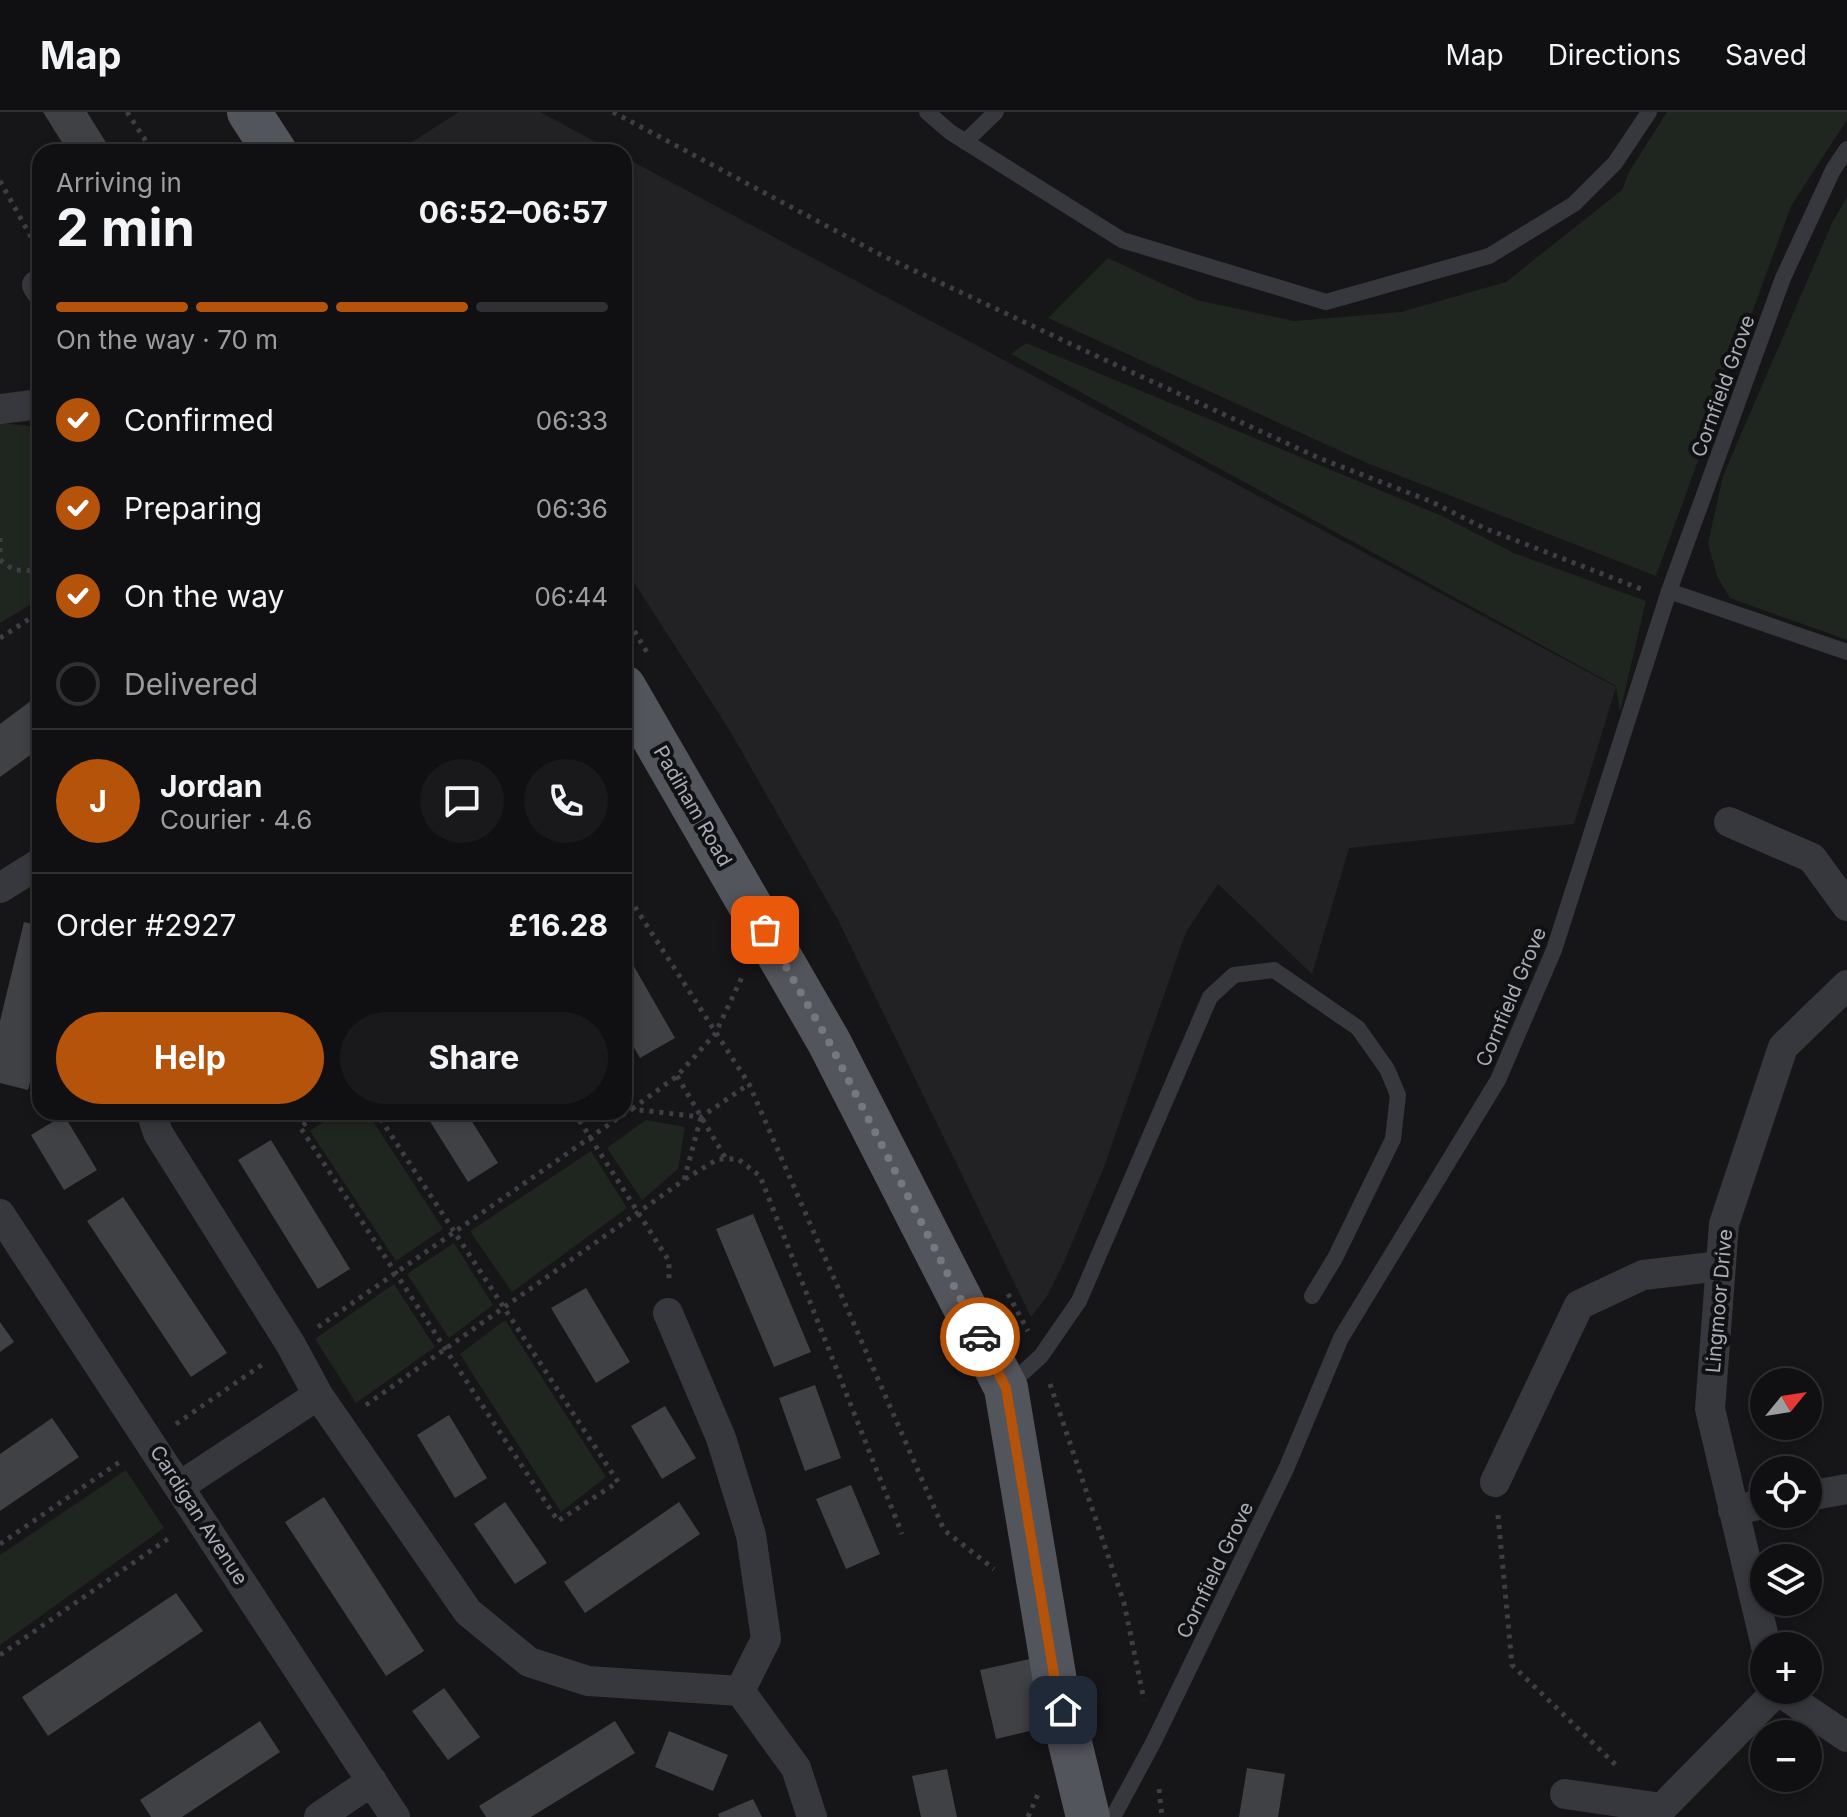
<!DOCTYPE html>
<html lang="en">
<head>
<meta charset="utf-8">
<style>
	body { margin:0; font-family:Inter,sans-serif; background:#19191b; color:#f1f3f6; height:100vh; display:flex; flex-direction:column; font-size:30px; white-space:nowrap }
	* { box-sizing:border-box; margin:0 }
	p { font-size:26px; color:#9c9d9f }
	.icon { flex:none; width:44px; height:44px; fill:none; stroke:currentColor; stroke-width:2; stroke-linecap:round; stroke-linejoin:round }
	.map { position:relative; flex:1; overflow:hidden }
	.drawer { position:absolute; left:32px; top:32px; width:600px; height:976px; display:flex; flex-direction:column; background:#101012; border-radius:24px; box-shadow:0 4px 12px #0003,0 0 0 2px #303032 }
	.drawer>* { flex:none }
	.needle { width:52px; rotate:60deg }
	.controls { position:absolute; left:1750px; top:1256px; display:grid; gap:16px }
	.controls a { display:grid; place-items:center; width:72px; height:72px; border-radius:50%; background:#101012; box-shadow:0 4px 12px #0003,0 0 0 2px #303032; font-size:40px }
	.pin { position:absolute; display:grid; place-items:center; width:68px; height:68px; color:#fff; margin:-34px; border-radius:16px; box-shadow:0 4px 12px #0006 }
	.courier { position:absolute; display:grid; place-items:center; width:80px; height:80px; margin:-40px; border:6px solid #b45309; border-radius:50%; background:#fff; color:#222; box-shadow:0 2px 10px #0007 }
	.headline em { font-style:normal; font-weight:700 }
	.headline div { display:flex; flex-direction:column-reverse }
	.headline { display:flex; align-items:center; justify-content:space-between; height:136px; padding:0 24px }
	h1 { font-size:52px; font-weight:700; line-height:60px }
	.bar { display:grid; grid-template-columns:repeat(4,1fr); gap:12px 8px; align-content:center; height:96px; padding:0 24px }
	.bar i { height:10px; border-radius:6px; background:#303032 }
	.bar .selected { background:#b45309 }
	.bar p { grid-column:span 4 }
	.line { display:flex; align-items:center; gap:20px; padding:0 24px; border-top:2px solid #303032 }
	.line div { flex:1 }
	.round { display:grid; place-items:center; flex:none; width:84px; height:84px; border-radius:42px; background:#19191b }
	ol { padding:0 24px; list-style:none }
	li { display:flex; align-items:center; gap:24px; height:88px }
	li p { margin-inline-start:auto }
	li .icon { padding:8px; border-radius:50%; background:#b45309; color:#fff; stroke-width:4 }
	li:last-child { color:#9c9d9f }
	li i { width:44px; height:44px; border:4px solid #303032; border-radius:50% }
	.action { display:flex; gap:16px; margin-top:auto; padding:16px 24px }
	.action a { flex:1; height:92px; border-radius:48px; background:#b45309; color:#fff; font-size:32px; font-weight:700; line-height:92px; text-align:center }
	.action a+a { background:#19191b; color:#f1f3f6 }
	header { display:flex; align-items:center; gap:48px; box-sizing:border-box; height:112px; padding:0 40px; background:#101012; border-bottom:2px solid #303032 }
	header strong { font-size:38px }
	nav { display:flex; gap:44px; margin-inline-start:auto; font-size:28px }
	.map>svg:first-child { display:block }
	.built { fill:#222225 }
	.green { fill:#1e261f }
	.building { fill:#404145 }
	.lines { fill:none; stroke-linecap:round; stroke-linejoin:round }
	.path { stroke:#3d3f44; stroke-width:5; stroke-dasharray:4 6; stroke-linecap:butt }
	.service { stroke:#37383d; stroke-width:16 }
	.minor { stroke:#37383d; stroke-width:30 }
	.primary { stroke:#53555c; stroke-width:44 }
	.done { stroke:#757880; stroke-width:8; stroke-dasharray:0 14.4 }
	.route { stroke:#b45309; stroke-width:10 }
	.labels { text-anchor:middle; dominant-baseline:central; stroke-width:8; stroke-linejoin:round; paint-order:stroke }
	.street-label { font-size:20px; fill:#a8adb8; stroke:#111113 }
</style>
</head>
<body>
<header>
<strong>Map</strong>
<nav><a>Map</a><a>Directions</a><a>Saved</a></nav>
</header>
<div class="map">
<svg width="1847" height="1705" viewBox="0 0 1847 1705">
	<rect width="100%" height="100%" fill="#161618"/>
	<path class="built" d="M459 0H540L615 40H396Z
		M624 45 1616 575 1574 712 1349 736 1312 862 1218 772 1186 820 1104 1055 1064 1150 1047 1184 1031 1205 839 810 730 619 624 455Z"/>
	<path class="green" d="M1667 0H1847V8L1791 94 1656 464 1367 351 1048 206 1108 146 1197 188 1294 209 1401 200 1506 170 1622 78 1629 60Z
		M1847 85V528L1730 486 1717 464 1708 431 1723 364 1833 109Z
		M1026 231 1442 404 1514 441 1646 489 1620 600 1616 574 1011 242Z
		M0 311 40 315V487L0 511Z
		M338 1000H367L443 1117 396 1149 310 1019Z
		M646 1008 685 1015 678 1057 642 1088 607 1036Z
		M591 1039 627 1096 512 1180 470 1119Z
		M454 1131 493 1193 449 1226 407 1162Z
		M394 1172 435 1235 356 1291 315 1227Z
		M505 1208 606 1365 561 1400 460 1242Z
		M126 1358 164 1416 0 1533V1443Z"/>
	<path class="building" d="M43 0H87L112 40H68Z
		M40 582V636L0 665V612Z
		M24 810 40 814V929L28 978 0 971V909Z
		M624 837 675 926 640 946 624 918Z
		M424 1000H466L498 1051 468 1070Z
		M64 1003 97 1058 64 1078 31 1023Z
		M271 1028 350 1157 318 1177 238 1048Z
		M123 1085 227 1241 191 1265 87 1109Z
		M753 1102 811 1240 774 1255 716 1117Z
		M586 1176 630 1250 596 1271 551 1196Z
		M0 1210 14 1230 0 1240Z
		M815 1273 841 1346 805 1359 779 1286Z
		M665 1294 696 1346 662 1367 631 1314Z
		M449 1303 487 1366 455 1386 417 1323Z
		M52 1306 79 1345 0 1399V1342Z
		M851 1373 880 1442 846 1457 816 1387Z
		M324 1385 424 1539 386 1564 285 1410Z
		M505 1390 547 1451 515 1472 474 1412Z
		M679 1390 700 1422 585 1501 564 1470Z
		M176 1481 203 1519 48 1624 22 1585Z
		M1030 1547 1046 1615 996 1627 980 1558Z
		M444 1576 480 1625 448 1648 412 1599Z
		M260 1609 280 1640 182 1705H151L140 1688Z
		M615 1609 635 1641 531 1705H486L479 1694Z
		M669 1619 728 1643 713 1679 655 1655Z
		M1247 1656 1285 1662 1278 1705H1239Z
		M947 1657 957 1705H921L912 1664Z
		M753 1687 762 1705H719L718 1702Z"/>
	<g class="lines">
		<path class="path" d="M127 0 153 40
			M613 0 881 143 1103 247 1319 346 1430 389 1484 416 1641 477
			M0 69 40 141
			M0 426V440
			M0 448 14 458 40 459
			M624 502 648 542
			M0 526 40 500
			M624 778 749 972 944 1418 994 1457
			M677 964 726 1047
			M632 997 677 964 715 922 743 863
			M323 1000 300 1015 558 1409 618 1370 376 1000
			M574 1000 669 1149V1167
			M685 1067 718 1047H738L760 1064 902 1422
			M1008 1182 1028 1219
			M318 1215 631 997 701 1005 749 972
			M1050 1272 1124 1491 1144 1588
			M366 1293 684 1068 701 1005
			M176 1312 263 1252
			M1498 1403 1512 1553 1618 1655
			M0 1432 121 1349
			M0 1543 172 1424
			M1159 1677 1162 1705
			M1028 1705 1039 1680"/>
		<path class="service" d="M927 0 950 20 1122 128 1326 190 1489 144 1574 92 1615 51 1649 0
			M965 30 996 0
			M1669 479 1847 540
			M1007 1275 1041 1244 1079 1189 1210 885 1234 863 1274 858 1358 916 1387 957 1398 983 1393 1027 1335 1146 1312 1184
			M1113 1705 1153 1631 1286 1357 1341 1226 1498 968 1554 838 1669 479 1783 166 1833 58 1847 37"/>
		<path class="minor" d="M37 173 40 178
			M0 297 40 292
			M1729 710 1812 746 1847 794
			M0 776 40 751
			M151 1000 158 1021 291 1233 318 1283 468 1500 529 1550 588 1569 740 1579
			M0 1102 395 1705
			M668 1201 721 1326 751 1423 766 1527 740 1579 796 1656 812 1705
			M1495 1370 1579 1193 1643 1163 1721 1154
			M180 1374 318 1283
			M1808 1384 1847 1377
			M1733 1398 1764 1392
			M1766 1534 1710 1297 1724 1112 1783 935 1847 873
			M1777 1578 1847 1625
			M1565 1682 1662 1696 1777 1579
			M319 1705 372 1669"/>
		<path class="primary" d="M249 0 275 40
			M624 575 829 930 1006 1276 1055 1569 1088 1705"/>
	</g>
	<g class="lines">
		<path class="done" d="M765 818 829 930 980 1225"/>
		<path class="route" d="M980 1225 1006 1276 1055 1569 1063 1598"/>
	</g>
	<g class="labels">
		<g class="street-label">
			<text transform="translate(1723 274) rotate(-70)">Cornfield Grove</text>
			<text transform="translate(693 694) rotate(60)">Padiham Road</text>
			<text transform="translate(1511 885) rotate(-67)">Cornfield Grove</text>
			<text transform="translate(1719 1189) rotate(-85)">Lingmoor Drive</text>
			<text transform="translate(199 1403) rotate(57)">Cardigan Avenue</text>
			<text transform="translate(1215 1458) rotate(-64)">Cornfield Grove</text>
		</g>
	</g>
</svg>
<div class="controls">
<a><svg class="needle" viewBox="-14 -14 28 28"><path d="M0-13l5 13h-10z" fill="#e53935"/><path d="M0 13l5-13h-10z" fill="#9c9d9f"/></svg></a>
<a><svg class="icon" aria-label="locate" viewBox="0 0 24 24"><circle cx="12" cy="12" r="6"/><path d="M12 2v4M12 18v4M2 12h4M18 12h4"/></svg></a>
<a><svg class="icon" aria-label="layers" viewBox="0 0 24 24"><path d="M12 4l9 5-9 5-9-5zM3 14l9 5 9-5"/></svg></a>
<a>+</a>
<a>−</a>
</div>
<div class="pin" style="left:765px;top:818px;background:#ea580c"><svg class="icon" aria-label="bag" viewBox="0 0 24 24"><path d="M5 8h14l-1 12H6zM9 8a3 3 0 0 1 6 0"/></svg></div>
<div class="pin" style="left:1063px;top:1598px;background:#1f2937"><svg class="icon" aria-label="home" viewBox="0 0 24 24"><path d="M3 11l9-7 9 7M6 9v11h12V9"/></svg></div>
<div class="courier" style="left:980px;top:1225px"><svg class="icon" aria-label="car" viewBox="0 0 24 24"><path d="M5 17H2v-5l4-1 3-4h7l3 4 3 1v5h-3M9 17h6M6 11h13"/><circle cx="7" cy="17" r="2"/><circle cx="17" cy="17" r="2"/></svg></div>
<section class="drawer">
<div class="headline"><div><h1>2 min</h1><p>Arriving in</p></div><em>06:52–06:57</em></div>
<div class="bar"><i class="selected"></i><i class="selected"></i><i class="selected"></i><i></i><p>On the way · 70 m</p></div>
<ol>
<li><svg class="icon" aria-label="check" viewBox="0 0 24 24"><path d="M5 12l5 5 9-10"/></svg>Confirmed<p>06:33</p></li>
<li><svg class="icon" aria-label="check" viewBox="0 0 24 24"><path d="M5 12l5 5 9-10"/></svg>Preparing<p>06:36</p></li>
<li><svg class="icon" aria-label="check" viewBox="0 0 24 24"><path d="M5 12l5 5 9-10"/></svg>On the way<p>06:44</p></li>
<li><i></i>Delivered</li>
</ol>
<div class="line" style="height:144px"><b class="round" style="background:#b45309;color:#fff">J</b><div><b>Jordan</b><p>Courier · 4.6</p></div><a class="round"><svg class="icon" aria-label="chat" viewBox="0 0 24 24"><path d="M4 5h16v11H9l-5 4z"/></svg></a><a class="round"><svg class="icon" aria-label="phone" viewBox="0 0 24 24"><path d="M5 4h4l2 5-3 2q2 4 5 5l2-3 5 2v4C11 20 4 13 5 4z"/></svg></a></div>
<div class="line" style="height:104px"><div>Order #2927</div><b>£16.28</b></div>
<div class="action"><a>Help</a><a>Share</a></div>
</section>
</div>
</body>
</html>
